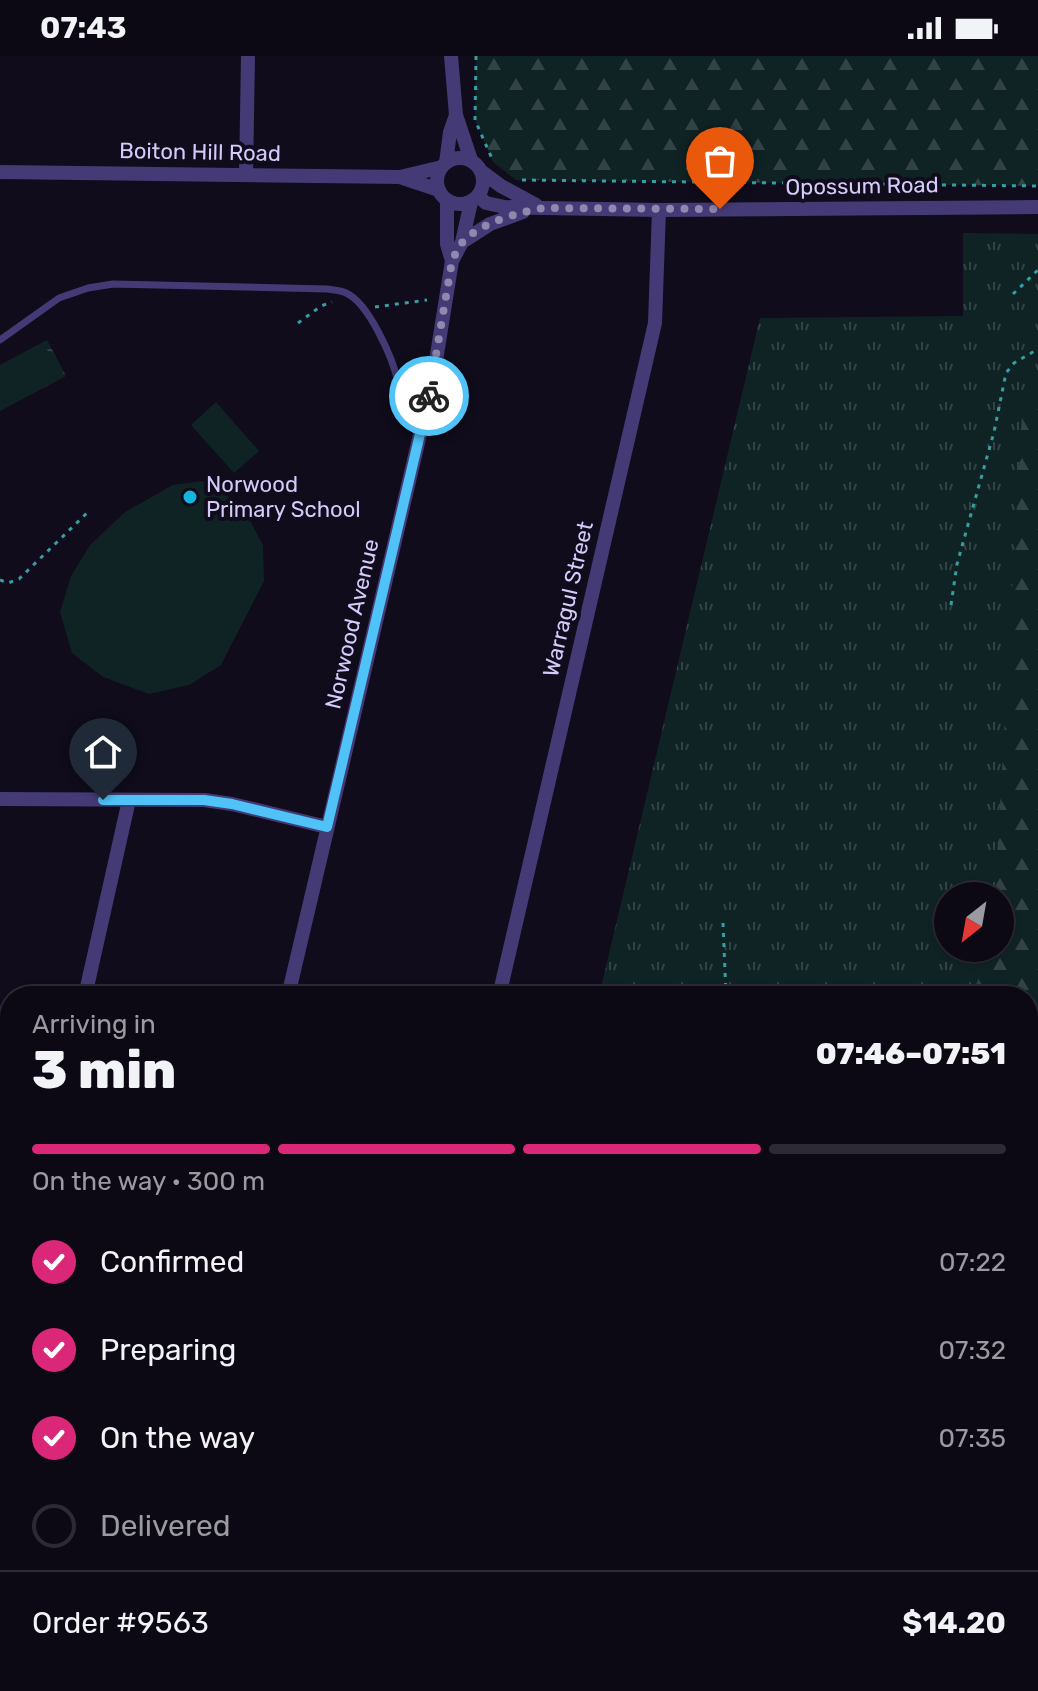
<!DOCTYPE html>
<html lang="en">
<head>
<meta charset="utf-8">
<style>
	body { margin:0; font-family:Rubik,sans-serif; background:#1a1722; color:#f1f3f6; height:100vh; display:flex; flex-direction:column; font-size:30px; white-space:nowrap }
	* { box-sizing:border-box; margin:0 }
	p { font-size:26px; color:#9a9aa0 }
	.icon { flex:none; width:44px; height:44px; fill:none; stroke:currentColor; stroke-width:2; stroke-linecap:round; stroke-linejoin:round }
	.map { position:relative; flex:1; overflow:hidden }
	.sheet { position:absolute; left:0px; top:930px; width:1038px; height:706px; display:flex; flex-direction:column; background:#0c0914; border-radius:32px 32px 0 0; box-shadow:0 2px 6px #0004,0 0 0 2px #2c2a34 }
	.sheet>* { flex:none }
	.needle { width:52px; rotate:211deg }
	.buttons { position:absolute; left:934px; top:826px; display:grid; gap:16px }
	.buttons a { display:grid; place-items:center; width:80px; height:80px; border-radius:50%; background:#0c0914; box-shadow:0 2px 6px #0004,0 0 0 2px #2c2a34; font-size:40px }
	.pin { position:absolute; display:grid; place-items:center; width:68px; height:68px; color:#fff; margin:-82px -34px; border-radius:50% 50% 50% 0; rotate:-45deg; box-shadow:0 0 8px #0007 }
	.pin .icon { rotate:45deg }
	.courier { position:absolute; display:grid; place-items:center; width:80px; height:80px; margin:-40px; border:6px solid #4fc3f7; border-radius:50%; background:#fff; color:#222; box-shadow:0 2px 10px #0007 }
	.overview em { font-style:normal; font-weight:800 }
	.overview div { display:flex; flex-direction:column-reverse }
	.overview { display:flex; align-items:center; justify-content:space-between; height:136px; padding:0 32px }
	h1 { font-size:52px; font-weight:800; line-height:60px }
	.bar { display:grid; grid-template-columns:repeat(4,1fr); gap:12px 8px; align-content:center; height:96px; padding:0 32px }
	.bar i { height:10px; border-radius:6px; background:#2c2a34 }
	.bar .current { background:#db2777 }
	.bar p { grid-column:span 4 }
	.line { display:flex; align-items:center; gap:20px; padding:0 32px; border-top:2px solid #2c2a34 }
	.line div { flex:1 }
	ol { padding:0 32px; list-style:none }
	li { display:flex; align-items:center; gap:24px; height:88px }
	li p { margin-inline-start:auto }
	li .icon { padding:8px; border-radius:50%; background:#db2777; color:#fff; stroke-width:4 }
	li:last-child { color:#9a9aa0 }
	li i { width:44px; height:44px; border:4px solid #2c2a34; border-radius:50% }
	.status { display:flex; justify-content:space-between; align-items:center; height:56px; padding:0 40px; background:#0c0914; direction:ltr }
	.status svg { height:22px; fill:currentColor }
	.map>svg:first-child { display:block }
	.grass { fill:url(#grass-tufts); fill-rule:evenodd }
	.forest { fill:url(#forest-firs) }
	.park { fill:url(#park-crowns) }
	.garden { fill:#102324 }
	.water { fill:#0e1938 }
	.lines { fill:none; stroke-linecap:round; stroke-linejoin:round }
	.path { stroke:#369ea3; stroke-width:3; stroke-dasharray:4 6; stroke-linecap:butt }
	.service { stroke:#443b76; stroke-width:7 }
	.minor { stroke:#443b76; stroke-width:14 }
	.done { stroke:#9088ad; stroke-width:8; stroke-dasharray:0 14.4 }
	.route { stroke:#4fc3f7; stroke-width:10 }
	.poi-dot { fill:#13b4de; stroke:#100c1b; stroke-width:3 }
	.labels { text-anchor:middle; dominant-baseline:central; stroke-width:8; stroke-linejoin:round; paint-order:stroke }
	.street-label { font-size:22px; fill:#d5cbfb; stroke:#100c1b }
	.poi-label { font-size:22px; fill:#d5cbfb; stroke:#100c1b; text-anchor:start }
</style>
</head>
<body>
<div class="status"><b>07:43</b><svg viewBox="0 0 49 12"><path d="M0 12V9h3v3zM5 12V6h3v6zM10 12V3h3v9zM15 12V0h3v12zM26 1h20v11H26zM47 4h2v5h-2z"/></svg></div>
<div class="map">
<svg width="1038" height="1635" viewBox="0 0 1038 1635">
	<defs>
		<pattern id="grass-tufts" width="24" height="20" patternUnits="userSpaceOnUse" patternTransform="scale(2)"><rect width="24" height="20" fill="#102324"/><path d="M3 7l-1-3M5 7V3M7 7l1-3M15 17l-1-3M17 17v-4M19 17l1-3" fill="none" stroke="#324245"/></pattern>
		<pattern id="forest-firs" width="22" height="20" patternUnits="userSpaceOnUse" patternTransform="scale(2)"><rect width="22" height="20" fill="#102324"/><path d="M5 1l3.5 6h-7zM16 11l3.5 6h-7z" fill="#324245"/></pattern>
		<pattern id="park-crowns" width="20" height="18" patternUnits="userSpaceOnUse" patternTransform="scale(2)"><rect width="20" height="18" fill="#102324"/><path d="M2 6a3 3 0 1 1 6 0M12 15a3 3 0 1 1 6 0" fill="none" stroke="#324245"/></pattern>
	</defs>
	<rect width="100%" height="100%" fill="#100c1b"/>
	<path class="grass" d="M963 177 1038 178V1635H634L499 1626H1028V940H599L760 262 963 260ZM948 840H1000V892H948Z
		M0 1284H10V1626H249L233 1635H0Z"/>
	<path class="forest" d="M476 0H1038V130L516 124 493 106 475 64Z
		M1038 336V1056L1028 1065V940H971L992 892H1000V840H995L1022 358Z
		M262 1626H732L737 1635H245Z"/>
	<path class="park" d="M47 284 66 320 0 355V309Z"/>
	<path class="garden" d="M45 290 60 318 5 348 0 339V314Z
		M216 346 259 395 234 417 191 369Z
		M202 425 223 436 248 461 263 489 264 525 221 609 189 629 149 638 103 621 72 597 60 556 71 520 90 489 125 456 173 429Z"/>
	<path class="water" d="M1 1448 10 1454V1626H82L57 1635H0Z"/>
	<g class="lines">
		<path class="path" d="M476 0 475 64 493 105
			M522 124 1038 130
			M1013 238 1038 214
			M375 251 427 244
			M298 267 321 250 332 246
			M0 524 8 527 19 523 89 455
			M951 549 957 508 994 376 1006 317 1014 307 1038 293
			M723 867 726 940
			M1028 1362H1038
			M147 1626 148 1635
			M780 1626 781 1628
			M82 1635 107 1626
			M151 1635 163 1626"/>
		<path class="service" d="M0 284 59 242 88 232 113 228 327 233C333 234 341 234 346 237 369 247 393 303 398 326"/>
		<path class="minor" d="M451 0 456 59 471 104
			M437 125a23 23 0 1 1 46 0a23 23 0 1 1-46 0Z
			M446 107 450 76 456 59
			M0 116 400 121 442 111
			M482 116 501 130 536 149
			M246 119 248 0
			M400 121 439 134
			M478 140 486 147 505 151 543 152 659 154 1038 151
			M447 144V188L452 205
			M462 186 490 168 523 156
			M0 743 204 744 232 748 327 771
			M85 940 129 744
			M288 940 418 387 434 317 452 205 462 186 471 146
			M499 940 655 267 659 154
			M0 1056H10
			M0 1258H10"/>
	</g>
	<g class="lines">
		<path class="done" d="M429 340 452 205C455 200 457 192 461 188 476 168 520 156 543 152L720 153"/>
		<path class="route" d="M103 744H204L232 748 327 771 429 340"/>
	</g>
	<circle class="poi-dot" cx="190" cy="441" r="8"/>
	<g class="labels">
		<g class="street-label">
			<text transform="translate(200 96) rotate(1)">Boiton Hill Road</text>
			<text transform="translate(862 130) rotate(-1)">Opossum Road</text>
			<text transform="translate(568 543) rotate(-77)">Warragul Street</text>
			<text transform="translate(352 568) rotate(-77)">Norwood Avenue</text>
		</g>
		<g class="poi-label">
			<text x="206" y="428">Norwood<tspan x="206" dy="25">Primary School</tspan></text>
		</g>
	</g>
</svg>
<div class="buttons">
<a><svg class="needle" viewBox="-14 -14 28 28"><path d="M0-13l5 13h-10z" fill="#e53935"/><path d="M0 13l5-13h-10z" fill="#9a9aa0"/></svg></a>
</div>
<div class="pin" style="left:720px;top:153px;background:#ea580c"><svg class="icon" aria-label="bag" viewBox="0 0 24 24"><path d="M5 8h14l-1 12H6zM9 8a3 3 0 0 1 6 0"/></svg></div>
<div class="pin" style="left:103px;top:744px;background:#1f2937"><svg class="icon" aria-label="home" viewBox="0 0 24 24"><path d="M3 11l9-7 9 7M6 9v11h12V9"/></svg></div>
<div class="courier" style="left:429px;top:340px"><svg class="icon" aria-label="bike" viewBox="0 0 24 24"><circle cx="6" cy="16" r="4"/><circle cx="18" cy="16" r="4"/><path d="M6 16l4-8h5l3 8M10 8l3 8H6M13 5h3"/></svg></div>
<section class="sheet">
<div class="overview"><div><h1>3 min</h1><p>Arriving in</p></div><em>07:46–07:51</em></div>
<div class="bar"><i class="current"></i><i class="current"></i><i class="current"></i><i></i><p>On the way · 300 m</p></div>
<ol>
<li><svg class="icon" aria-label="check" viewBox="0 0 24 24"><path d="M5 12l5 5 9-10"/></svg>Confirmed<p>07:22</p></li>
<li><svg class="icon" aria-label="check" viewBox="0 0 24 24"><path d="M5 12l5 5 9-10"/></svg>Preparing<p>07:32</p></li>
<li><svg class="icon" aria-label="check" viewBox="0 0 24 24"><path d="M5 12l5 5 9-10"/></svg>On the way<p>07:35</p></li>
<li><i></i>Delivered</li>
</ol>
<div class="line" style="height:104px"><div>Order #9563</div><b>$14.20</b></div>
</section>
</div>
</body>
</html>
